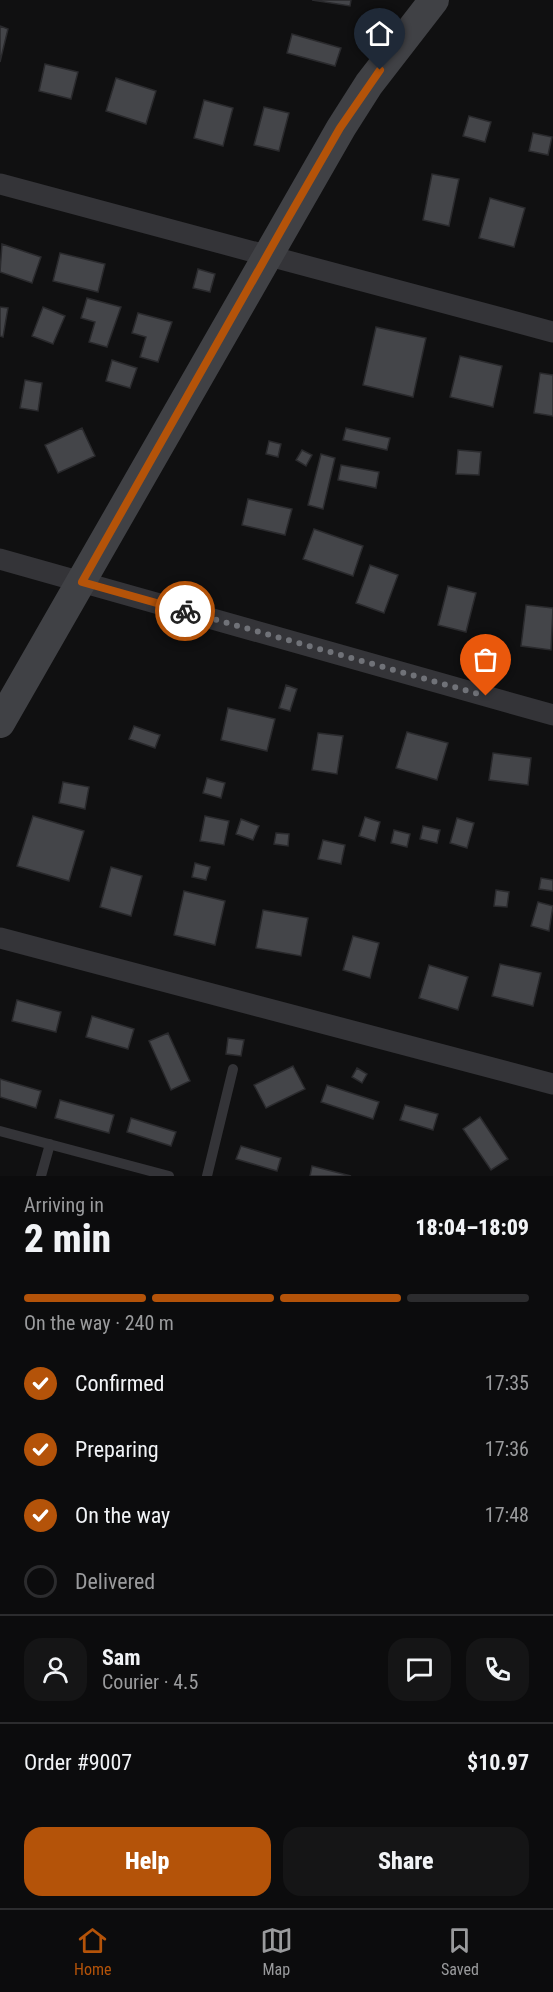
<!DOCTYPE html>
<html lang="en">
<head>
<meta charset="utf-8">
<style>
	body { margin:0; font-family:"Roboto Condensed",sans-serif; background:#151516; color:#f1f3f6; height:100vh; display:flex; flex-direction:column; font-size:22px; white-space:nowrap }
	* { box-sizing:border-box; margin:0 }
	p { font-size:20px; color:#9a9b9d }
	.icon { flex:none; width:33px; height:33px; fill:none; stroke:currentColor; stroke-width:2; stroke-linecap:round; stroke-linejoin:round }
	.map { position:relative; height:1176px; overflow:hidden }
	.drawer { display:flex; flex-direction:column; background:#0c0c0d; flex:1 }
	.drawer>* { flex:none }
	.pin { position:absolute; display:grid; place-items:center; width:51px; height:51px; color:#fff; margin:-62px -26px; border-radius:50% 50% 50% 0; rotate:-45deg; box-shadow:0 0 6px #0007 }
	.pin .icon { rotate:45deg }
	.courier { position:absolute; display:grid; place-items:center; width:60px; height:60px; margin:-30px; border:4px solid #b45309; border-radius:50%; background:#fff; color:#222; box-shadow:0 2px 8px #0007 }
	.head em { font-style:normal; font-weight:800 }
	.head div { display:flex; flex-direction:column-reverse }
	.head { display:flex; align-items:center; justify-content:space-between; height:102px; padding:0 24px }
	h1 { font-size:39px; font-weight:800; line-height:45px }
	.bar { display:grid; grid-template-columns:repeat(4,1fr); gap:9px 6px; align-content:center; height:72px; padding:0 24px }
	.bar i { height:8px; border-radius:4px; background:#2c2c2e }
	.bar .on { background:#b45309 }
	.bar p { grid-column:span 4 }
	.line { display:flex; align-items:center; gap:15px; padding:0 24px; border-top:2px solid #2c2c2e }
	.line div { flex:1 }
	.round { display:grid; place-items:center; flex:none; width:63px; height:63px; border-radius:18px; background:#151516 }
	ol { padding:0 24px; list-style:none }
	li { display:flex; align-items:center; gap:18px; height:66px }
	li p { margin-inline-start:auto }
	li .icon { padding:6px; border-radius:50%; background:#b45309; color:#fff; stroke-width:4 }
	li:last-child { color:#9a9b9d }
	li i { width:33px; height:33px; border:3px solid #2c2c2e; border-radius:50% }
	.cta { display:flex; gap:12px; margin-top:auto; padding:12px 24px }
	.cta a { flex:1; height:69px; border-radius:18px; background:#b45309; color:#fff; font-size:24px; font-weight:800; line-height:69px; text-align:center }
	.cta a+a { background:#151516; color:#f1f3f6 }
	.menu { display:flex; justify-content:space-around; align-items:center; height:84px; border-top:2px solid #2c2c2e; background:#0c0c0d; font-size:16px; color:#9a9b9d }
	.menu a { display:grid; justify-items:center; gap:3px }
	.menu .on { color:#b45309 }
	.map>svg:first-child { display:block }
	.building { fill:#444549; stroke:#2a2a2d; stroke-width:1.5 }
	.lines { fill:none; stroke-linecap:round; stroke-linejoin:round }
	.lane { stroke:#343438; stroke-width:10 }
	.street { stroke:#343438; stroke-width:21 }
	.secondary { stroke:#404145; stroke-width:30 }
	.done { stroke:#707278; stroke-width:6; stroke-dasharray:0 10.8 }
	.route { stroke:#b45309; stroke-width:8 }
</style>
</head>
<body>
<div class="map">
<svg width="553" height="1176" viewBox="0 0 553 1176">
	<rect width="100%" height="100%" fill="#101011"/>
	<path class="building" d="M312 0H351L350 6Z
		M0 26 8 29 0 62Z
		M292 34 341 48 335 66 287 53Z
		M45 64 78 72 71 99 39 91Z
		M116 78 156 91 146 124 106 111Z
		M204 100 233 108 223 146 194 138Z
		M264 107 289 113 279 151 254 145Z
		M469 116 491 122 485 142 463 136Z
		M533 133 552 137 548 155 529 151Z
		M432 174 459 179 449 226 423 220Z
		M490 198 525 208 514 247 479 238Z
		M2 244 41 257 32 283 0 272Z
		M60 253 105 264 98 292 53 281Z
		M198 269 215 274 210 292 193 288Z
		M87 298 121 307 107 347 89 342 95 322 81 318Z
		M0 307 8 308 3 337 0 336Z
		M43 307 65 316 53 344 32 336Z
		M138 313 172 322 158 362 140 357 146 337 132 333Z
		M376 327 426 338 413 397 363 385Z
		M460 356 502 366 493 407 450 397Z
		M112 360 137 368 130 388 106 381Z
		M540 373 553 375V416L534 413Z
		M25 380 42 383 38 411 20 408Z
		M82 428 95 456 58 473 45 445Z
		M346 428 390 438 387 450 343 440Z
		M269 441 281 444 278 457 266 454Z
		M302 450 312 455 306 466 296 460Z
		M458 450 481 452 479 475 456 474Z
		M321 454 335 458 323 509 308 505Z
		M341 465 379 472 376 488 338 480Z
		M248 499 292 509 285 535 242 525Z
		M314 529 363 546 353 576 303 559Z
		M370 565 398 575 384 613 356 603Z
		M448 586 476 593 466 632 438 625Z
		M526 605 553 608 551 650 521 646Z
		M286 685 297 689 290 711 279 708Z
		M228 708 275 719 267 751 221 740Z
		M134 726 160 735 155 748 129 739Z
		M407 732 448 743 437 780 396 768Z
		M318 733 343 736 337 774 312 770Z
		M493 753 531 758 528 785 489 780Z
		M207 778 225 783 221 798 203 793Z
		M63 782 89 787 85 809 59 803Z
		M33 816 84 831 69 881 17 866Z
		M205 816 229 821 224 845 200 841Z
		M365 817 380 822 375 841 359 836Z
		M457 818 474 823 467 848 450 843Z
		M241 819 259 826 253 840 236 834Z
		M423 826 440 830 437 843 420 839Z
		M394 830 410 834 407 847 391 843Z
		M276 833 289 834 288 846 274 844Z
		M323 840 345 845 341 864 318 859Z
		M195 863 210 867 206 880 192 877Z
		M111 867 142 876 131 916 100 907Z
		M541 878 553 880V891L539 889Z
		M496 890 509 892 507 907 494 906Z
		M184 891 225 901 215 945 174 935Z
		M538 902 553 906 549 931 531 926Z
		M263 910 308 918 301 956 256 948Z
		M353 936 379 943 370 978 343 970Z
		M500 964 541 973 533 1006 492 996Z
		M429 965 468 977 458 1010 419 998Z
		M17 1000 61 1012 56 1032 12 1021Z
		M92 1016 134 1029 128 1049 86 1037Z
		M168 1033 190 1081 171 1090 149 1041Z
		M228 1038 244 1040 241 1056 226 1054Z
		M293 1066 305 1089 266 1108 254 1085Z
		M357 1068 367 1074 362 1083 352 1077Z
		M0 1079 41 1091 36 1108 0 1097Z
		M327 1085 379 1102 373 1119 321 1102Z
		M60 1100 114 1115 109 1133 55 1118Z
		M405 1105 438 1114 433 1130 400 1120Z
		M480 1117 508 1159 491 1170 463 1129Z
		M131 1118 176 1132 171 1146 127 1132Z
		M241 1146 281 1158 277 1171 236 1159Z
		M312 1166 351 1176H310Z"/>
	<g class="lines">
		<path class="lane" d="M0 1131 169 1176
			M41 1176 50 1144
			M207 1176 233 1069"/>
		<path class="street" d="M0 184 553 332
			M0 559 553 715
			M0 938 553 1084"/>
		<path class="secondary" d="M0 723 341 128 369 84 434 0"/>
	</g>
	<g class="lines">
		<path class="done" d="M185 611 486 696"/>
		<path class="route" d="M185 611 82 582 287 220 340 128 380 70"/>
	</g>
</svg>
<div class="pin" style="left:486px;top:696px;background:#ea580c"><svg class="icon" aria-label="bag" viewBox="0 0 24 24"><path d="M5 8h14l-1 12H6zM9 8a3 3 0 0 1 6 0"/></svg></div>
<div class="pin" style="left:380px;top:70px;background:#1f2937"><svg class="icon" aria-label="home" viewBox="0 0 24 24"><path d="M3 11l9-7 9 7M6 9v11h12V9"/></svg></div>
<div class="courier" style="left:185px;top:611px"><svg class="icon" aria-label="bike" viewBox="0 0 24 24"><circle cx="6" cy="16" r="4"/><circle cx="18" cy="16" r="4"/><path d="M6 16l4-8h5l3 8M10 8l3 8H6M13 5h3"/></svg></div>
</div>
<section class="drawer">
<div class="head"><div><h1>2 min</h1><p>Arriving in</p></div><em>18:04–18:09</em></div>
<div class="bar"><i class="on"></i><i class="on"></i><i class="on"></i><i></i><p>On the way · 240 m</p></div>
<ol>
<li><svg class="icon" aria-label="check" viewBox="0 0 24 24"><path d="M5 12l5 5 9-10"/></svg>Confirmed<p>17:35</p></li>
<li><svg class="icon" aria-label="check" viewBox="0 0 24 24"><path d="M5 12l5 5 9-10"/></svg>Preparing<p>17:36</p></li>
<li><svg class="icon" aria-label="check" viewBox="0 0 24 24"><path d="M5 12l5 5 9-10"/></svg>On the way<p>17:48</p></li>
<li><i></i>Delivered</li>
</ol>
<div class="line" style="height:108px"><a class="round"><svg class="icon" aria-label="person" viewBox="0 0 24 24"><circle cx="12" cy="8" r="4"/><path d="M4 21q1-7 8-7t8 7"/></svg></a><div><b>Sam</b><p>Courier · 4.5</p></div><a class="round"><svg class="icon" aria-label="chat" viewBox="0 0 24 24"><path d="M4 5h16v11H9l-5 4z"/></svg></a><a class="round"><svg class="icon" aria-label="phone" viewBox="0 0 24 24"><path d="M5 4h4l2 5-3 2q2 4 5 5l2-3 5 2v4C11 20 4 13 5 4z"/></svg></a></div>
<div class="line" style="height:78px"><div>Order #9007</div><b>$10.97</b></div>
<div class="cta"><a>Help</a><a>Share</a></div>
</section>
<nav class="menu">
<a class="on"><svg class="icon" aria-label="home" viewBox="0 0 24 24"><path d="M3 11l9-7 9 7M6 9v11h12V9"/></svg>Home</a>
<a><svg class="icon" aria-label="map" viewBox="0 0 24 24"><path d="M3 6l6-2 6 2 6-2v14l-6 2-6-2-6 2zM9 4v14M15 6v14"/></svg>Map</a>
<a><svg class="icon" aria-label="saved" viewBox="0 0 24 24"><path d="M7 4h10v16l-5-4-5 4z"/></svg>Saved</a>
</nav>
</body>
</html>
